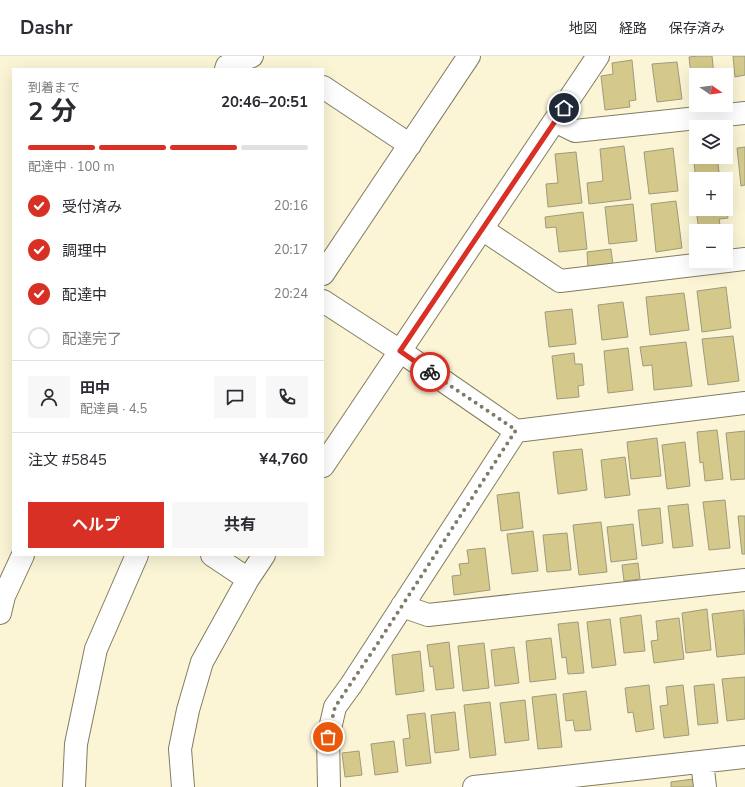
<!DOCTYPE html>
<html lang="ja">
<head>
<meta charset="utf-8">
<style>
	body { margin:0; font-family:"Nunito Sans","Noto Sans JP",sans-serif; background:#f7f7f7; color:#2b2b33; height:100vh; display:flex; flex-direction:column; font-size:15px; white-space:nowrap }
	* { box-sizing:border-box; margin:0 }
	p { font-size:13px; color:#7c7c81 }
	.icon { flex:none; width:22px; height:22px; fill:none; stroke:currentColor; stroke-width:2; stroke-linecap:round; stroke-linejoin:round }
	.map { position:relative; flex:1; overflow:hidden }
	.drawer { position:absolute; left:12px; top:12px; width:312px; height:488px; display:flex; flex-direction:column; background:#fff; border-radius:0px; box-shadow:0 4px 16px #0002 }
	.drawer>* { flex:none }
	.needle { width:26px; rotate:103deg }
	.tools { position:absolute; left:689px; top:12px; display:grid; gap:8px }
	.tools a { display:grid; place-items:center; width:44px; height:44px; border-radius:0px; background:#fff; box-shadow:0 4px 16px #0002; font-size:20px }
	.pin { position:absolute; display:grid; place-items:center; width:34px; height:34px; color:#fff; margin:-17px; border:2px solid #fff; border-radius:50%; box-shadow:0 1px 4px #0007 }
	.courier { position:absolute; display:grid; place-items:center; width:40px; height:40px; margin:-20px; border:3px solid #d93025; border-radius:50%; background:#fff; color:#222; box-shadow:0 1px 5px #0007 }
	.head em { font-style:normal; font-weight:700 }
	.head div { display:flex; flex-direction:column-reverse }
	.head { display:flex; align-items:center; justify-content:space-between; height:68px; padding:0 16px }
	h1 { font-size:26px; font-weight:700; line-height:30px }
	.bar { display:grid; grid-template-columns:repeat(4,1fr); gap:6px 4px; align-content:center; height:48px; padding:0 16px }
	.bar i { height:5px; border-radius:3px; background:#e1e1e2 }
	.bar .current { background:#d93025 }
	.bar p { grid-column:span 4 }
	.line { display:flex; align-items:center; gap:10px; padding:0 16px; border-top:1px solid #e1e1e2 }
	.line div { flex:1 }
	.round { display:grid; place-items:center; flex:none; width:42px; height:42px; border-radius:0px; background:#f7f7f7 }
	ol { padding:0 16px; list-style:none }
	li { display:flex; align-items:center; gap:12px; height:44px }
	li p { margin-inline-start:auto }
	li .icon { padding:4px; border-radius:50%; background:#d93025; color:#fff; stroke-width:4 }
	li:last-child { color:#7c7c81 }
	li i { width:22px; height:22px; border:2px solid #e1e1e2; border-radius:50% }
	.primary-button { display:flex; gap:8px; margin-top:auto; padding:8px 16px }
	.primary-button a { flex:1; height:46px; border-radius:0px; background:#d93025; color:#fff; font-size:16px; font-weight:700; line-height:46px; text-align:center }
	.primary-button a+a { background:#f7f7f7; color:#2b2b33 }
	header { display:flex; align-items:center; gap:24px; box-sizing:border-box; height:56px; padding:0 20px; background:#fff; border-bottom:1px solid #e1e1e2 }
	header strong { font-size:19px }
	nav { display:flex; gap:22px; margin-inline-start:auto; font-size:14px }
	.map>svg:first-child { display:block }
	.building { fill:#d4c98a; stroke:#9f9a7d }
	.lines { fill:none; stroke-linecap:round; stroke-linejoin:round }
	.minor-casing { stroke:#827d61; stroke-width:24 }
	.minor { stroke:#fff; stroke-width:22 }
	.done { stroke:#7f7b69; stroke-width:4; stroke-dasharray:0 7.2 }
	.route { stroke:#d93025; stroke-width:5 }
</style>
</head>
<body>
<header>
<strong>Dashr</strong>
<nav><a>地図</a><a>経路</a><a>保存済み</a></nav>
</header>
<div class="map">
<svg width="745" height="731" viewBox="0 0 745 731">
	<rect width="100%" height="100%" fill="#fbf5d6"/>
	<path class="building" d="M698 0H712L714 19H696V44L694 45 689 1Z
		M733 0H745V19L735 21Z
		M632 4 636 44 629 45 630 51 605 54 601 20 613 18 612 7Z
		M677 6 682 43 657 46 652 8Z
		M692 88H696V101H717L720 123H696V125Z
		M624 90 631 143 589 148 587 127 603 125 600 93Z
		M745 91V129L741 130 737 92Z
		M673 92 678 135 649 138 644 96Z
		M576 96 582 147 548 151 546 128 558 127 555 98Z
		M676 145 682 192 656 196 651 148Z
		M633 148 637 185 609 188 605 151Z
		M726 149 728 162 719 163 721 175H699L696 153H726Z
		M583 156 587 193 559 196 556 171 546 172 545 161Z
		M611 193 613 209 588 212 587 196Z
		M726 231 731 272 702 276 697 235Z
		M684 237 689 274 650 279 646 241Z
		M623 246 628 281 602 284 598 249Z
		M572 253 576 288 549 291 545 256Z
		M733 280 739 325 708 329 702 283Z
		M686 286 692 330 654 334 652 309 643 310 640 291Z
		M628 292 633 334 608 337 604 295Z
		M574 297 575 308H582L584 329 578 330 579 341 557 343 552 300Z
		M717 374 723 423 705 425 703 406 700 407 697 376Z
		M745 375V423L731 424 726 377Z
		M657 382 661 420 631 423 627 386Z
		M685 386 690 430 667 433 662 389Z
		M582 393 587 434 558 438 553 396Z
		M625 401 630 439 605 442 601 404Z
		M519 436 523 472 501 475 497 439Z
		M725 444 730 492 709 494 703 446Z
		M688 448 693 490 673 492 668 450Z
		M660 452 663 487 642 490 638 454Z
		M738 460H745V498H742Z
		M601 466 607 516 579 519 573 469Z
		M633 468 637 503 611 506 607 471Z
		M533 475 538 515 512 518 507 478Z
		M567 477 571 514 547 516 543 479Z
		M485 492 490 534 454 539 452 520 461 519 459 508 469 507 467 494Z
		M638 507 640 523 624 525 622 509Z
		M707 553 711 594 686 597 682 557Z
		M744 554 745 598 717 601 712 558Z
		M641 559 645 595 624 597 620 562Z
		M679 562 684 603 654 607 651 585 658 584 656 565Z
		M610 563 616 609 592 612 587 566Z
		M578 566 584 617 568 618 566 601 562 602 558 568Z
		M551 582 556 623 530 626 526 585Z
		M449 586 454 632 436 634 433 610 430 611 427 589Z
		M484 587 489 632 463 635 458 590Z
		M514 591 519 627 495 630 491 594Z
		M420 595 424 635 396 639 392 599Z
		M745 621V663L727 665 722 623Z
		M714 628 718 667 698 669 694 630Z
		M649 629 654 673 636 676 633 656 628 657 625 632Z
		M683 629 689 679 664 682 660 650 668 649 666 631Z
		M586 635 591 674 575 675 573 664 566 665 563 638Z
		M556 638 562 691 538 693 532 641Z
		M525 644 529 684 505 687 500 647Z
		M490 646 496 699 470 702 464 649Z
		M455 656 459 694 435 697 431 659Z
		M425 657 431 707 406 710 403 683 410 682 407 659Z
		M394 685 398 716 375 719 371 688Z
		M359 695 362 719 345 721 342 697Z
		M693 723 694 731H671V726Z"/>
	<g class="lines">
		<defs>
			<path id="minor" d="M226 13 227 10 252 0
				M323 31 410 89
				M555 65 575 75 745 57
				M482 173 560 225 745 203
				M323 218 469 0
				M323 245 400 295 516 375 745 347
				M323 410 598 0
				M212 499 248 523
				M402 550 428 559 745 524
				M0 557 4 540 23 499
				M702 706 705 731
				M74 731 76 688 96 593 137 499
				M183 731 180 693 188 654 202 606 248 523 264 499
				M329 731 328 681 335 651 351 629 516 375
				M474 731 745 701"/>
		</defs>
		<use href="#minor" class="minor-casing"/>
		<use href="#minor" class="minor"/>
	</g>
	<g class="lines">
		<path class="done" d="M328 681 335 651 376 590 516 374 430 316"/>
		<path class="route" d="M430 316 400 295 564 52"/>
	</g>
</svg>
<div class="tools">
<a><svg class="needle" viewBox="-14 -14 28 28"><path d="M0-13l5 13h-10z" fill="#e53935"/><path d="M0 13l5-13h-10z" fill="#7c7c81"/></svg></a>
<a><svg class="icon" aria-label="layers" viewBox="0 0 24 24"><path d="M12 4l9 5-9 5-9-5zM3 14l9 5 9-5"/></svg></a>
<a>+</a>
<a>−</a>
</div>
<div class="pin" style="left:328px;top:681px;background:#ea580c"><svg class="icon" aria-label="bag" viewBox="0 0 24 24"><path d="M5 8h14l-1 12H6zM9 8a3 3 0 0 1 6 0"/></svg></div>
<div class="pin" style="left:564px;top:52px;background:#1f2937"><svg class="icon" aria-label="home" viewBox="0 0 24 24"><path d="M3 11l9-7 9 7M6 9v11h12V9"/></svg></div>
<div class="courier" style="left:430px;top:316px"><svg class="icon" aria-label="bike" viewBox="0 0 24 24"><circle cx="6" cy="16" r="4"/><circle cx="18" cy="16" r="4"/><path d="M6 16l4-8h5l3 8M10 8l3 8H6M13 5h3"/></svg></div>
<section class="drawer">
<div class="head"><div><h1>2 分</h1><p>到着まで</p></div><em>20:46–20:51</em></div>
<div class="bar"><i class="current"></i><i class="current"></i><i class="current"></i><i></i><p>配達中 · 100 m</p></div>
<ol>
<li><svg class="icon" aria-label="check" viewBox="0 0 24 24"><path d="M5 12l5 5 9-10"/></svg>受付済み<p>20:16</p></li>
<li><svg class="icon" aria-label="check" viewBox="0 0 24 24"><path d="M5 12l5 5 9-10"/></svg>調理中<p>20:17</p></li>
<li><svg class="icon" aria-label="check" viewBox="0 0 24 24"><path d="M5 12l5 5 9-10"/></svg>配達中<p>20:24</p></li>
<li><i></i>配達完了</li>
</ol>
<div class="line" style="height:72px"><a class="round"><svg class="icon" aria-label="person" viewBox="0 0 24 24"><circle cx="12" cy="8" r="4"/><path d="M4 21q1-7 8-7t8 7"/></svg></a><div><b>田中</b><p>配達員 · 4.5</p></div><a class="round"><svg class="icon" aria-label="chat" viewBox="0 0 24 24"><path d="M4 5h16v11H9l-5 4z"/></svg></a><a class="round"><svg class="icon" aria-label="phone" viewBox="0 0 24 24"><path d="M5 4h4l2 5-3 2q2 4 5 5l2-3 5 2v4C11 20 4 13 5 4z"/></svg></a></div>
<div class="line" style="height:52px"><div>注文 #5845</div><b>¥4,760</b></div>
<div class="primary-button"><a>ヘルプ</a><a>共有</a></div>
</section>
</div>
</body>
</html>
